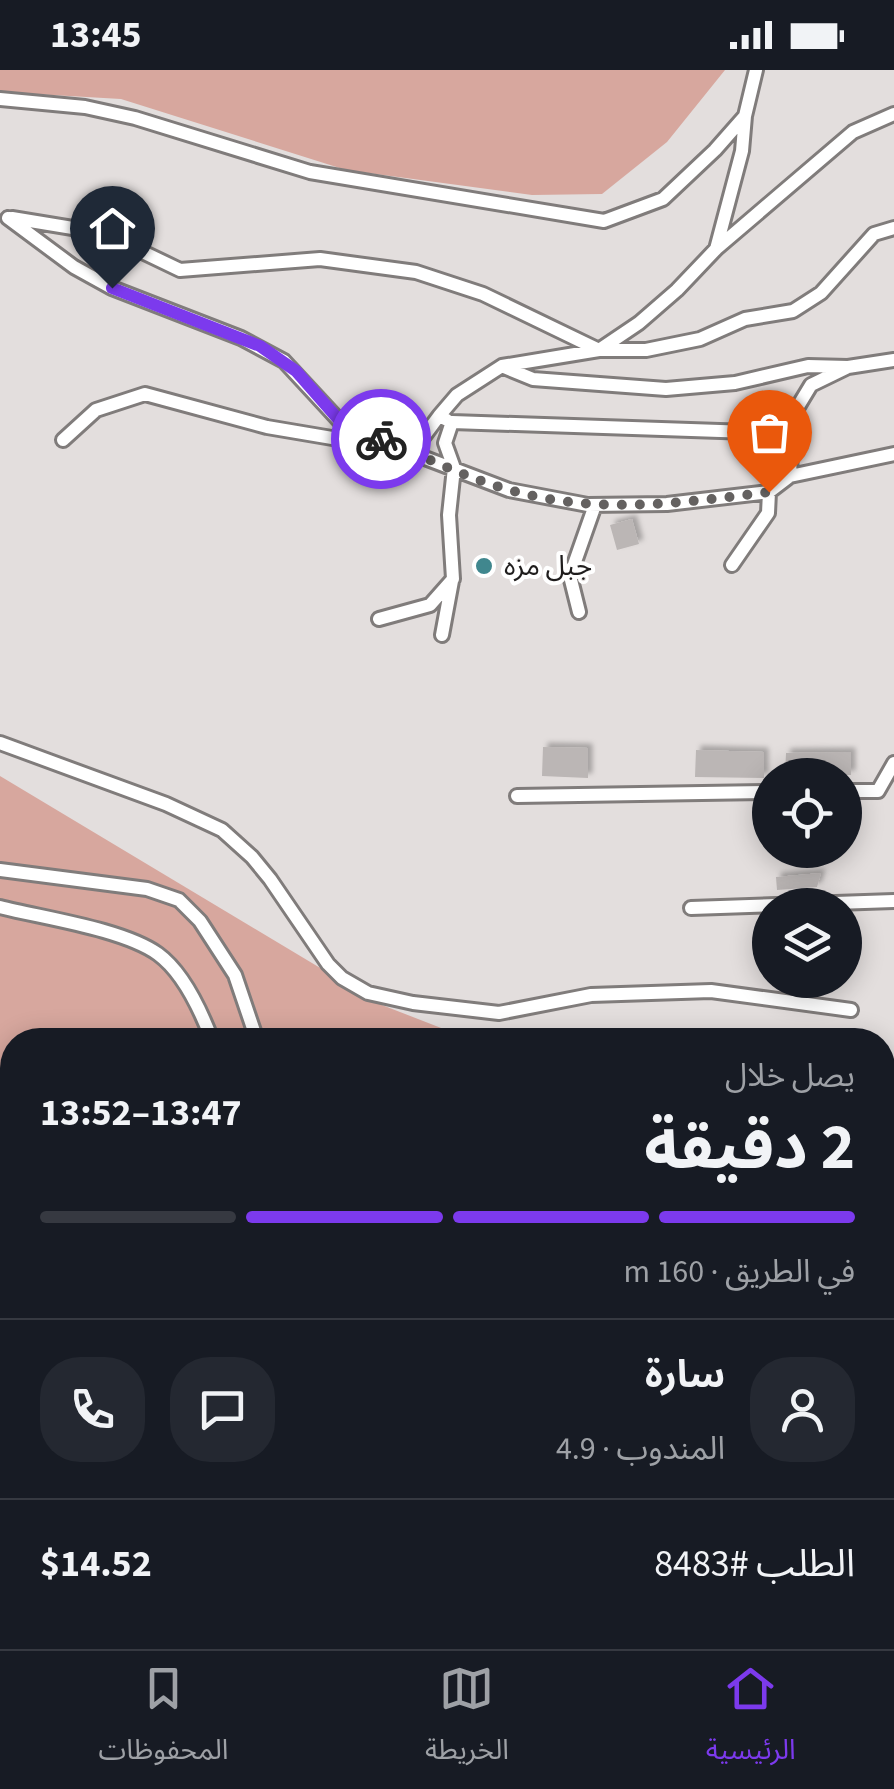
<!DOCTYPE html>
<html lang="ar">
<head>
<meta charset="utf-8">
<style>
	body { margin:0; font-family:"Source Sans 3","Noto Sans Arabic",sans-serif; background:#242831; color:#f1f3f6; direction:rtl; height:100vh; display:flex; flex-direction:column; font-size:38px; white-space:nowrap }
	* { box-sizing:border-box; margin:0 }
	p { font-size:32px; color:#9ea1a6 }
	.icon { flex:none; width:55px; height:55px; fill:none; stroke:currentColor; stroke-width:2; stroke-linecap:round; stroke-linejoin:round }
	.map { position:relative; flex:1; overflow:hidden; direction:ltr }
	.panel { position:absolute; left:0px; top:958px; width:895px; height:622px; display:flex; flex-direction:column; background:#171b24; border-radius:40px 40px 0 0; box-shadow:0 5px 25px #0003; direction:rtl }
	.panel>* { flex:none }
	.fabs { position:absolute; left:752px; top:688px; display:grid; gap:20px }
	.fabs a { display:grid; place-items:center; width:110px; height:110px; border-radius:50%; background:#171b24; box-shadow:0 5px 25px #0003; font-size:50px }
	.pin { position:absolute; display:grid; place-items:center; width:85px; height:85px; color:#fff; margin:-102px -42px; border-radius:50% 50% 50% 0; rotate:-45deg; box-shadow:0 0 10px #0007 }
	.pin .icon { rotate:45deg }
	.courier { position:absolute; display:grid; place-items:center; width:100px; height:100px; margin:-50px; border:8px solid #7c3aed; border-radius:50%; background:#fff; color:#222; box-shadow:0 2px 12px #0007 }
	.overview em { font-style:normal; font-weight:700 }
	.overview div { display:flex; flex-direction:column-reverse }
	.overview { display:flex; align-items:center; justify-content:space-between; height:170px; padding:0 40px }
	h1 { font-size:65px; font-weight:700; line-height:75px }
	.bar { display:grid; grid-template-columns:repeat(4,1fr); gap:15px 10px; align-content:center; height:120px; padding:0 40px }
	.bar i { height:12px; border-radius:8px; background:#363941 }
	.bar .selected { background:#7c3aed }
	.bar p { grid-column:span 4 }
	.line { display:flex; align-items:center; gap:25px; padding:0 40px; border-top:2px solid #363941 }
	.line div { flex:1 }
	.round { display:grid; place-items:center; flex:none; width:105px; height:105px; border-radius:40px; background:#242831 }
	.status { display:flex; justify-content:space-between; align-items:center; height:70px; padding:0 50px; background:#171b24; direction:ltr }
	.status svg { height:28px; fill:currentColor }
	.tabs { display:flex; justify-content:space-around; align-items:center; height:140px; border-top:2px solid #363941; background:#171b24; font-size:28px; color:#9ea1a6 }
	.tabs a { display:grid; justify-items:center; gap:5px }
	.tabs .selected { color:#7c3aed }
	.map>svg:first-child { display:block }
	.green { fill:#d7a79e }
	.building { fill:#bbb6b5; filter:url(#shadow) }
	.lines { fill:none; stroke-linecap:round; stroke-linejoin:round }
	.street-casing { stroke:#807c7b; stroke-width:18 }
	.street { stroke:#fff; stroke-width:12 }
	.done { stroke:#646160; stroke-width:10; stroke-dasharray:0 18 }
	.route { stroke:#7c3aed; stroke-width:12 }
	.poi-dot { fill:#40878e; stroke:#fff; stroke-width:4 }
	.labels { text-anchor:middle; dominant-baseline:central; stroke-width:8; stroke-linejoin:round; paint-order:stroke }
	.poi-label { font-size:28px; fill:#1f1d1d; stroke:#fff; text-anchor:start }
</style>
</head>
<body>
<div class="status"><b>13:45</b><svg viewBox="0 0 49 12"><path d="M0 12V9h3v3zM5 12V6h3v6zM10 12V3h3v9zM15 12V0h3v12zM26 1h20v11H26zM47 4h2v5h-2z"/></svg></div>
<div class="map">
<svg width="894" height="1579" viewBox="0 0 894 1579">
	<defs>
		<filter id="shadow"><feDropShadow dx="4.5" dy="-4.5" stdDeviation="2.5" flood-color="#0004"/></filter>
	</defs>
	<rect width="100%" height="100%" fill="#e3dedd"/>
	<path class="green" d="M0 0H725L667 72 602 124 532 125 346 100 121 29 0 22Z
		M0 706 382 935 472 970H12V1402L0 1387Z
		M883 1147 894 1156V1579H363L360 1568H882Z"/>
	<path class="building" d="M632 449 639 474 617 480 610 455Z
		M543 677 588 678V708L542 706Z
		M696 680 764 682V708L695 707Z
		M851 682V705H785L786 683Z
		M821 803 817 817 777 820 776 807Z"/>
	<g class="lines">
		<defs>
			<path id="street" d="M0 29 85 37 135 48 310 102 604 151 663 129 715 80 745 46 756 0
				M8 148 74 197 112 218 241 268 284 291 346 358 509 420 588 435 667 434 769 422 790 406 791 380 782 363 452 352 445 373 454 398 449 445 453 509 430 535 379 549
				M12 148 103 163 180 200 320 189 416 202 483 224 599 280 639 253 677 220 716 179 742 81 745 46
				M716 179 853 62 894 44
				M504 297 533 309 666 319 735 313 808 296 848 297
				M439 346 457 325 502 296 599 280H646L700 269 745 249 793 241 821 223 874 164 894 158
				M782 363 811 315 848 297 894 290
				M63 370 96 340 145 324 267 357 338 369 357 363
				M413 381 439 346 447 350
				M790 406 894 384
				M732 495 768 443 769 422
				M579 542 570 506 595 435
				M442 565 452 511
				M0 673 166 734 222 760 252 787 270 809 328 894 342 908 368 923 413 933 499 943 591 925 711 921 851 940
				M845 721H878L894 693
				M517 726 770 722
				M0 800 147 819 179 830 200 851 235 905 257 970
				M0 837C43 848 123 859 158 884 184 903 201 941 212 970
				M691 838 894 831
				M0 1007 12 1012
				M882 1101 894 1109
				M0 1246 12 1270
				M0 1365 12 1389
				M882 1452V1488
				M194 1568H281
				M6 1570 18 1579
				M1 1579 12 1557
				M536 1579 557 1568
				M845 1579 851 1568"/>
		</defs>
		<use href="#street" class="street-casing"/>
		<use href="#street" class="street"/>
	</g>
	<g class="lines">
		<path class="done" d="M381 369C423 386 466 408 510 420 595 445 682 433 769 422"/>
		<path class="route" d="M112 218 260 276 296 301 346 358 381 369"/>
	</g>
	<circle class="poi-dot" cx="484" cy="496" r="10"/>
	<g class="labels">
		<g class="poi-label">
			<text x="504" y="496">جبل مزه</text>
		</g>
	</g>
</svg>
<div class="fabs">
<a><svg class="icon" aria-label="locate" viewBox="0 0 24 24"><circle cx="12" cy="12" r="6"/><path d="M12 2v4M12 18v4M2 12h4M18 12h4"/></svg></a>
<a><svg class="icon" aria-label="layers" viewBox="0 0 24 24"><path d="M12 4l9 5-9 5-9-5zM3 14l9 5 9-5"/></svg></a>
</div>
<div class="pin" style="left:769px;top:422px;background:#ea580c"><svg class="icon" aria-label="bag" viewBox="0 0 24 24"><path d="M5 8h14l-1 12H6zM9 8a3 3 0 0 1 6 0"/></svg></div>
<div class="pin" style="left:112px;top:218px;background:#1f2937"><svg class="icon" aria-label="home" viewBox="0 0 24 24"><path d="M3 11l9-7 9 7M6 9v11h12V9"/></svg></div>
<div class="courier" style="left:381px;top:369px"><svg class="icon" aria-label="bike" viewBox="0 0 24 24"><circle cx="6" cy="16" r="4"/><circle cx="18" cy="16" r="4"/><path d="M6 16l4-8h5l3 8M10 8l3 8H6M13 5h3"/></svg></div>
<section class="panel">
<div class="overview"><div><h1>2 دقيقة</h1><p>يصل خلال</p></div><em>13:47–13:52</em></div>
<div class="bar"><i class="selected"></i><i class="selected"></i><i class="selected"></i><i></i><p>في الطريق · 160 m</p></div>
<div class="line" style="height:180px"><a class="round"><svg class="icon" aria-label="person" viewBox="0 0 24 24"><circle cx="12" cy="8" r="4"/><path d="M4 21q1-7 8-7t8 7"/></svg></a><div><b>سارة</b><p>المندوب · 4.9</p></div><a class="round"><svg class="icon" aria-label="chat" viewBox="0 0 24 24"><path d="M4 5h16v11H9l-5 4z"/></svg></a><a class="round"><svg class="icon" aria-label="phone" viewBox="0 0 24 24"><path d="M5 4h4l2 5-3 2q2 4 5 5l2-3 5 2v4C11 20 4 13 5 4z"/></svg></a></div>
<div class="line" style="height:130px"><div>الطلب #8483</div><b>$14.52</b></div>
</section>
</div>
<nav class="tabs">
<a class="selected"><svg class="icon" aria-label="home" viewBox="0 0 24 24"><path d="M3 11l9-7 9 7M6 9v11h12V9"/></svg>الرئيسية</a>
<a><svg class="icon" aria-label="map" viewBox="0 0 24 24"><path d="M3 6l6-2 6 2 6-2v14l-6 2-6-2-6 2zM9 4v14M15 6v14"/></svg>الخريطة</a>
<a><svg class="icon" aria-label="saved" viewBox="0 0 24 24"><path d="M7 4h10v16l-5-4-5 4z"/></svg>المحفوظات</a>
</nav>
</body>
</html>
